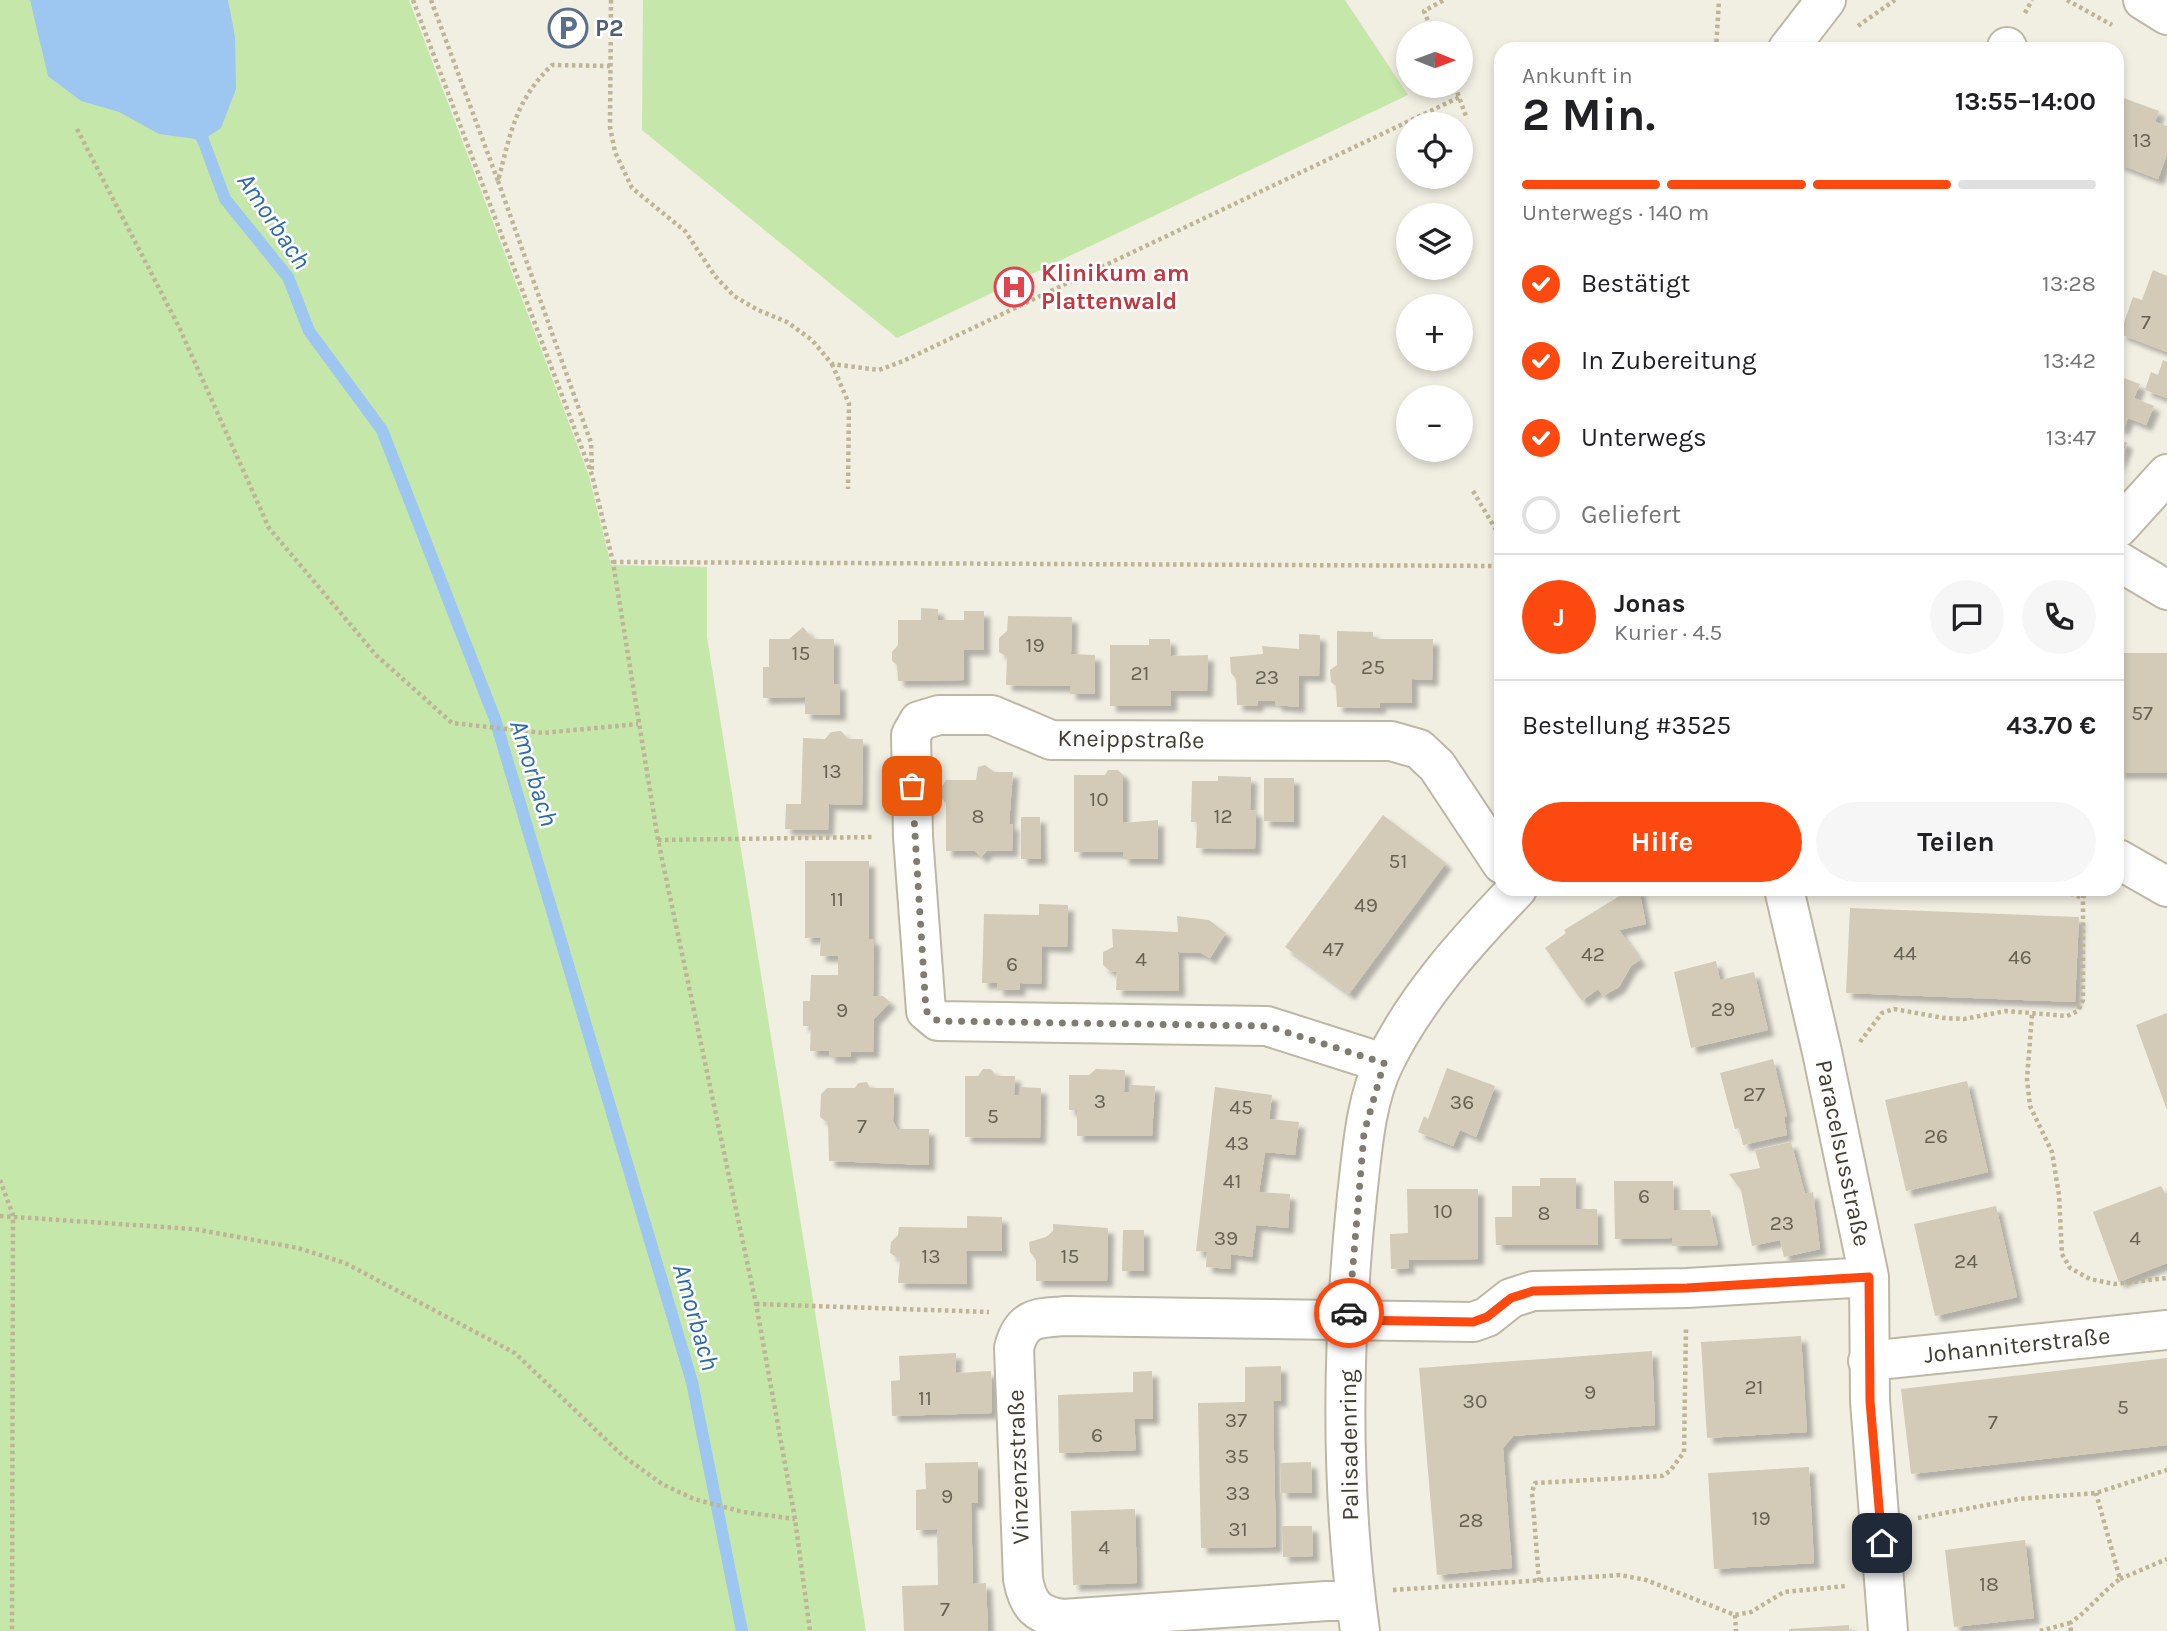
<!DOCTYPE html>
<html lang="de">
<head>
<meta charset="utf-8">
<style>
	body { margin:0; font-family:Karla,sans-serif; background:#f6f6f6; color:#202124; height:100vh; display:flex; flex-direction:column; font-size:26px; white-space:nowrap }
	* { box-sizing:border-box; margin:0 }
	p { font-size:23px; color:#757577 }
	.icon { flex:none; width:38px; height:38px; fill:none; stroke:currentColor; stroke-width:2; stroke-linecap:round; stroke-linejoin:round }
	.map { position:relative; flex:1; overflow:hidden }
	.panel { position:absolute; left:1494px; top:42px; width:630px; height:854px; display:flex; flex-direction:column; background:#fff; border-radius:21px; box-shadow:0 4px 10px #0003 }
	.panel>* { flex:none }
	.needle { width:46px; rotate:91deg }
	.buttons { position:absolute; left:1396px; top:21px; display:grid; gap:14px }
	.buttons a { display:grid; place-items:center; width:77px; height:77px; border-radius:50%; background:#fff; box-shadow:0 4px 10px #0003; font-size:35px }
	.pin { position:absolute; display:grid; place-items:center; width:60px; height:60px; color:#fff; margin:-30px; border-radius:14px; box-shadow:0 4px 10px #0006 }
	.courier { position:absolute; display:grid; place-items:center; width:70px; height:70px; margin:-35px; border:5px solid #fb4910; border-radius:50%; background:#fff; color:#222; box-shadow:0 2px 9px #0007 }
	.head em { font-style:normal; font-weight:700 }
	.head div { display:flex; flex-direction:column-reverse }
	.head { display:flex; align-items:center; justify-content:space-between; height:119px; padding:0 28px }
	h1 { font-size:46px; font-weight:700; line-height:52px }
	.bar { display:grid; grid-template-columns:repeat(4,1fr); gap:10px 7px; align-content:center; height:84px; padding:0 28px }
	.bar i { height:9px; border-radius:5px; background:#e0e0e0 }
	.bar .current { background:#fb4910 }
	.bar p { grid-column:span 4 }
	.line { display:flex; align-items:center; gap:18px; padding:0 28px; border-top:2px solid #e0e0e0 }
	.line div { flex:1 }
	.round { display:grid; place-items:center; flex:none; width:74px; height:74px; border-radius:37px; background:#f6f6f6 }
	ol { padding:0 28px; list-style:none }
	li { display:flex; align-items:center; gap:21px; height:77px }
	li p { margin-inline-start:auto }
	li .icon { padding:7px; border-radius:50%; background:#fb4910; color:#fff; stroke-width:4 }
	li:last-child { color:#757577 }
	li i { width:38px; height:38px; border:4px solid #e0e0e0; border-radius:50% }
	.primary-button { display:flex; gap:14px; margin-top:auto; padding:14px 28px }
	.primary-button a { flex:1; height:80px; border-radius:42px; background:#fb4910; color:#fff; font-size:28px; font-weight:700; line-height:80px; text-align:center }
	.primary-button a+a { background:#f6f6f6; color:#202124 }
	.map>svg:first-child { display:block }
	.green { fill:#c6e7aa }
	.water { fill:#9dc6f0 }
	.lines { fill:none; stroke-linecap:round; stroke-linejoin:round }
	.stream { stroke:#9dc6f0; stroke-width:12 }
	.building { fill:#d3cbb8; filter:url(#shadow) }
	.minor-casing { stroke:#bdb7a5; stroke-width:42 }
	.path { stroke:#beb496; stroke-width:4.5; stroke-dasharray:3.5 3.5; stroke-linecap:butt }
	.minor { stroke:#fff; stroke-width:38 }
	.done { stroke:#807c70; stroke-width:7; stroke-dasharray:0 12.6 }
	.route { stroke:#fb4910; stroke-width:9 }
	.labels { text-anchor:middle; dominant-baseline:central; stroke-width:5; stroke-linejoin:round; paint-order:stroke }
	.number-label { font-size:21px; fill:#676154 }
	.service-label { font-size:24px; font-weight:bold; fill:#4e5e75; stroke:#fff; text-anchor:start }
	.health-label { font-size:24px; font-weight:bold; fill:#be3a42; stroke:#fff; text-anchor:start }
	.street-label { font-size:24px; fill:#433e33; stroke:#fff }
	.water-label { font-size:26px; font-style:italic; fill:#2d6bae; stroke:#fff }
</style>
</head>
<body>
<div class="map">
<svg width="2167" height="1631" viewBox="0 0 2167 1631">
	<defs>
		<filter id="shadow"><feDropShadow dx="6" dy="6" stdDeviation="2" flood-color="#0004"/></filter>
	</defs>
	<rect width="100%" height="100%" fill="#f1eee2"/>
	<path class="green" d="M0 0H409L589 476 611 565 707 567V637L866 1631H0Z
		M643 0H1345L1408 95 897 338 642 130Z"/>
	<path class="water" d="M30 0H228L235 37 236 89 221 128 203 140 159 134 119 112 81 101 48 76Z"/>
	<g class="lines">
		<path class="stream" d="M194 126 203 140 225 199 288 277 309 331 382 430 495 719 692 1382 742 1631"/>
	</g>
	<path class="building" d="M2118 96 2159 111 2155 122 2167 126V154L2158 179 2118 164Z
		M2153 270 2167 276V352L2120 334 2133 297 2142 300Z
		M2163 360 2167 362V398L2145 390 2151 372 2158 375Z
		M2118 376 2140 384 2134 398 2154 406 2146 425 2128 418 2123 429 2118 427Z
		M2118 439 2127 443 2118 467Z
		M921 608 938 609V620H964V611H984V650H964V680L898 681 897 665 892 661V652L898 645V620H921Z
		M1008 616 1072 617 1071 654 1095 655V694H1070V686L1006 685 1007 657 999 652V638L1007 631Z
		M803 627 813 639H834V684H840V715L805 714V697L763 698V667H769V639H789Z
		M1337 631 1373 632V639H1433L1432 680 1412 679V703H1380V708L1337 707 1336 686 1331 682 1330 670 1337 665Z
		M1299 634 1320 635 1319 676H1299V707L1276 705 1275 701H1258L1257 706 1237 705 1236 679 1231 673 1230 657 1263 654 1262 646 1299 649Z
		M1149 639H1170L1171 656 1208 655 1207 691H1171V706H1110V645H1149Z
		M2118 653H2167V773H2118Z
		M841 731 848 739H863L862 805 829 804 828 830 785 829 786 804H801L803 738 825 739 831 732Z
		M985 765 994 772H1013L1009 824H1013L1012 851H987L981 857 975 851H946V803L940 797 941 788 946 780H976L978 767Z
		M1108 770H1118L1123 775V823L1158 820V859H1123V852H1074V775H1105Z
		M1218 776 1251 777 1250 810 1256 811 1255 849 1196 848 1197 822H1191L1192 781H1218Z
		M1264 778H1294V822L1264 821Z
		M1383 815 1446 863 1349 994 1285 947Z
		M1021 817H1040L1041 859H1021Z
		M805 861H869V939H874L873 996H883L890 1002 874 1019 873 1052H851V1057H829V1051H810L811 1026H803V1001H810L811 975H838V956H820L821 937 805 938Z
		M1631 889H1639L1646 924 1619 930 1640 960 1631 966 1619 987 1603 996 1598 989 1582 1001 1545 948 1566 933 1564 930Z
		M1039 904 1068 905 1067 947 1042 946 1041 984 1020 983 1019 990H997L998 983H982L984 914 1039 915Z
		M1850 908 2079 917 2075 1002 1846 993Z
		M1177 916 1209 920 1226 933 1210 958 1201 953 1178 952 1179 991 1116 990 1117 972 1110 971 1103 965V952L1113 947 1112 929 1178 932Z
		M1716 961 1720 980 1754 972 1768 1030 1691 1048 1674 972Z
		M2167 1013V1110L2136 1025Z
		M1773 1059 1787 1116 1784 1117 1787 1135 1743 1145 1739 1128 1735 1129 1720 1073Z
		M1447 1068 1495 1086 1476 1137 1460 1130 1453 1146 1418 1132 1424 1116 1428 1119Z
		M983 1069H991L996 1076H1015L1014 1095H1020V1087L1041 1088 1040 1138 965 1137V1076H978Z
		M1096 1069 1125 1070 1124 1092H1131V1085L1155 1086 1152 1136H1077V1110H1069V1075H1089Z
		M1967 1081 1988 1172 1906 1191 1885 1100Z
		M867 1082 870 1088H894L893 1121 897 1129H929V1165L829 1161 828 1123 820 1117 821 1094 827 1088H855L858 1083Z
		M1215 1087 1272 1095 1269 1119 1299 1122 1295 1155 1265 1152 1259 1192 1290 1194 1288 1228 1256 1225 1252 1257 1231 1254 1230 1269 1206 1267 1207 1252 1196 1251Z
		M1791 1142 1805 1194 1813 1192 1820 1249 1784 1257 1780 1240 1752 1246 1741 1190 1729 1174 1760 1168 1755 1150Z
		M1540 1178H1576V1209H1597L1598 1245H1496L1495 1217H1512V1186H1540Z
		M1614 1181H1673L1674 1210H1710L1718 1245 1672 1246V1238L1615 1239Z
		M2161 1186 2167 1197V1263L2119 1282 2093 1212Z
		M1407 1189H1478V1259L1408 1260 1409 1268 1391 1269 1390 1234 1408 1233Z
		M1996 1206 2017 1297 1935 1316 1914 1224Z
		M967 1216 1002 1217V1251H966L967 1284 898 1283 900 1260 890 1253 891 1242 898 1235 899 1227 967 1228Z
		M1053 1224 1108 1228 1107 1281H1036V1260L1030 1252 1029 1242 1046 1237 1053 1231Z
		M1123 1230H1144V1271H1122Z
		M1801 1336 1807 1432 1707 1438 1701 1342Z
		M1652 1351 1655 1425 1513 1436 1503 1448 1512 1568 1437 1575 1419 1368Z
		M956 1353V1373L991 1371 992 1413 892 1416 891 1381 900 1380 899 1356Z
		M2167 1358V1445L1911 1474 1901 1389Z
		M1281 1366V1401H1273L1276 1547 1201 1548 1198 1403 1245 1402V1367Z
		M1152 1371 1153 1419H1134L1136 1450 1059 1453 1058 1395 1133 1392V1372Z
		M978 1462V1503H971L973 1584 986 1583 988 1631H904L902 1586 938 1585 937 1529 916 1530V1490L926 1489 925 1463Z
		M1311 1462 1312 1493H1281L1280 1463Z
		M1809 1467 1814 1563 1714 1569 1708 1473Z
		M1135 1509 1137 1583 1073 1585 1071 1511Z
		M1282 1526H1312L1313 1556 1283 1557Z
		M2025 1540 2034 1618 1954 1627 1945 1550Z
		M1849 1625V1631H1789V1629Z"/>
	<g class="lines">
		<defs>
			<path id="minor" d="M2143 0 2167 15
				M1788 49 1826 0
				M2007 49V47
				M2118 528 2167 474
				M2118 561 2167 590
				M2118 859 2167 887
				M1784 889 1822 1052 1869 1277 1870 1401 1888 1631
				M1383 1063 1267 1026 938 1021 926 1011 913 837 911 735 919 721 939 715H992L1051 740 1391 741 1419 749 1437 766 1502 864
				M1868 1361 2167 1330
				M1356 1599 1063 1619C1037 1615 1028 1606 1023 1579L1014 1348C1022 1317 1037 1318 1066 1316L1473 1322 1487 1317 1511 1298 1533 1291 1687 1288 1869 1277
				M1360 1631C1340 1488 1342 1340 1357 1196 1362 1154 1365 1100 1385 1061 1417 996 1467 941 1517 889"/>
		</defs>
		<use href="#minor" class="minor-casing"/>
		<path class="path" d="M413 0 592 475 613 562 658 840 756 1304 795 1519 810 1631
			M431 0 498 181C511 132 515 101 552 65L610 66
			M611 0 610 127 615 152 632 188 685 231 715 276 734 296 758 310 787 322 812 340 832 364 879 370 903 361 1460 97
			M2067 0 2112 25
			M2025 13 2032 0
			M1858 26 1895 0
			M1433 33 1424 11 1444 0
			M1716 49 1719 0
			M1455 86 1467 119
			M77 129 179 327 269 528 376 655 452 723 543 733 638 724
			M498 181 591 443 592 470
			M832 364 849 404 848 489
			M1473 491 1502 540
			M613 562 1502 566
			M658 840 874 837
			M2057 889 2083 898
			M2032 1015 2027 1079 2030 1106 2052 1152 2059 1195 2062 1254 2070 1268 2090 1279 2114 1284 2167 1278
			M1860 1042 1882 1013 1894 1009 1944 1018 1964 1019 2006 1011 2067 1016 2078 1011 2083 1000V898L2086 889
			M0 1180 13 1215 12 1631
			M0 1216 194 1229 298 1248 345 1263 515 1353 622 1455 662 1484 694 1499 743 1512 795 1519
			M756 1304 989 1312
			M1918 1518 2018 1499 2096 1493 2167 1470
			M2120 1579 2167 1559
			M1539 1581 1532 1492 1535 1483 1662 1476 1670 1471 1684 1452 1686 1327
			M1393 1590 1620 1575 1646 1580 1735 1615 1751 1612 1784 1592 1846 1586
			M1735 1615 1736 1631
			M2040 1631 2070 1623
			M2071 1631 2070 1623C2089 1610 2102 1592 2120 1579L2096 1493"/>
		<use href="#minor" class="minor"/>
	</g>
	<g class="lines">
		<path class="done" d="M912 786 926 1011 938 1021 1267 1026 1384 1063 1364 1133 1349 1313"/>
		<path class="route" d="M1349 1313 1348 1320 1473 1322 1487 1317 1511 1298 1533 1291 1687 1288 1869 1277 1870 1401 1882 1543"/>
	</g>
	<defs>
		<symbol id="parking-ring" viewBox="-11 -11 22 22"><circle r="9.5" fill="#fff" stroke="#5c6f8a" stroke-width="1.5"/><path d="M-3.5-5.5H1a3.5 3.5 0 0 1 0 7H-1V5.5H-3.5ZM-1-3.4V-.6H.8a1.4 1.4 0 0 0 0-2.8Z" fill="#5c6f8a"/></symbol>
		<symbol id="hospital-ring" viewBox="-11 -11 22 22"><circle r="9.5" fill="#fff" stroke="#e0444e" stroke-width="1.5"/><path d="M-5-5h3v3.5h4V-5h3V5h-3V1.5h-4V5h-3Z" fill="#e0444e"/></symbol>
	</defs>
	<g fill-rule="evenodd">
		<use href="#parking-ring" x="546" y="6" width="44" height="44"/>
		<use href="#hospital-ring" x="992" y="265" width="44" height="44"/>
	</g>
	<g class="labels">
		<g class="number-label">
			<text x="2142" y="140">13</text>
			<text x="2146" y="322">7</text>
			<text x="1035" y="645">19</text>
			<text x="801" y="653">15</text>
			<text x="1373" y="667">25</text>
			<text x="1140" y="673">21</text>
			<text x="1267" y="677">23</text>
			<text x="2142" y="713">57</text>
			<text x="832" y="771">13</text>
			<text x="1099" y="799">10</text>
			<text x="978" y="816">8</text>
			<text x="1223" y="816">12</text>
			<text x="1398" y="861">51</text>
			<text x="837" y="899">11</text>
			<text x="1366" y="905">49</text>
			<text x="1333" y="949">47</text>
			<text x="1905" y="953">44</text>
			<text x="1593" y="954">42</text>
			<text x="2020" y="957">46</text>
			<text x="1141" y="959">4</text>
			<text x="1012" y="964">6</text>
			<text x="1723" y="1009">29</text>
			<text x="842" y="1010">9</text>
			<text x="1754" y="1094">27</text>
			<text x="1100" y="1101">3</text>
			<text x="1462" y="1102">36</text>
			<text x="1241" y="1107">45</text>
			<text x="993" y="1116">5</text>
			<text x="862" y="1126">7</text>
			<text x="1936" y="1136">26</text>
			<text x="1237" y="1143">43</text>
			<text x="1232" y="1181">41</text>
			<text x="1644" y="1196">6</text>
			<text x="1443" y="1211">10</text>
			<text x="1544" y="1213">8</text>
			<text x="1782" y="1223">23</text>
			<text x="1226" y="1238">39</text>
			<text x="2135" y="1238">4</text>
			<text x="931" y="1256">13</text>
			<text x="1070" y="1256">15</text>
			<text x="1966" y="1261">24</text>
			<text x="1754" y="1387">21</text>
			<text x="1590" y="1392">9</text>
			<text x="925" y="1398">11</text>
			<text x="1475" y="1401">30</text>
			<text x="2123" y="1407">5</text>
			<text x="1236" y="1420">37</text>
			<text x="1993" y="1422">7</text>
			<text x="1097" y="1435">6</text>
			<text x="1237" y="1456">35</text>
			<text x="1238" y="1493">33</text>
			<text x="947" y="1496">9</text>
			<text x="1761" y="1518">19</text>
			<text x="1471" y="1520">28</text>
			<text x="1238" y="1529">31</text>
			<text x="1104" y="1547">4</text>
			<text x="1989" y="1584">18</text>
			<text x="945" y="1609">7</text>
		</g>
		<g class="service-label">
			<text x="595" y="28">P2</text>
		</g>
		<g class="health-label">
			<text x="1041" y="273">Klinikum am<tspan x="1041" dy="28">Plattenwald</tspan></text>
		</g>
		<g class="street-label">
			<text transform="translate(1131 739) rotate(1)">Kneippstraße</text>
			<text transform="translate(1843 1153) rotate(78)">Paracelsusstraße</text>
			<text transform="translate(2017 1345) rotate(-6)">Johanniterstraße</text>
			<text transform="translate(1349 1445) rotate(-91)">Palisadenring</text>
			<text transform="translate(1018 1467) rotate(-92)">Vinzenzstraße</text>
		</g>
		<g class="water-label">
			<text transform="translate(274 221) rotate(56)">Amorbach</text>
			<text transform="translate(534 773) rotate(73)">Amorbach</text>
			<text transform="translate(696 1317) rotate(74)">Amorbach</text>
		</g>
	</g>
</svg>
<div class="buttons">
<a><svg class="needle" viewBox="-14 -14 28 28"><path d="M0-13l5 13h-10z" fill="#e53935"/><path d="M0 13l5-13h-10z" fill="#757577"/></svg></a>
<a><svg class="icon" aria-label="locate" viewBox="0 0 24 24"><circle cx="12" cy="12" r="6"/><path d="M12 2v4M12 18v4M2 12h4M18 12h4"/></svg></a>
<a><svg class="icon" aria-label="layers" viewBox="0 0 24 24"><path d="M12 4l9 5-9 5-9-5zM3 14l9 5 9-5"/></svg></a>
<a>+</a>
<a>−</a>
</div>
<div class="pin" style="left:912px;top:786px;background:#ea580c"><svg class="icon" aria-label="bag" viewBox="0 0 24 24"><path d="M5 8h14l-1 12H6zM9 8a3 3 0 0 1 6 0"/></svg></div>
<div class="pin" style="left:1882px;top:1543px;background:#1f2937"><svg class="icon" aria-label="home" viewBox="0 0 24 24"><path d="M3 11l9-7 9 7M6 9v11h12V9"/></svg></div>
<div class="courier" style="left:1349px;top:1313px"><svg class="icon" aria-label="car" viewBox="0 0 24 24"><path d="M5 17H2v-5l4-1 3-4h7l3 4 3 1v5h-3M9 17h6M6 11h13"/><circle cx="7" cy="17" r="2"/><circle cx="17" cy="17" r="2"/></svg></div>
<section class="panel">
<div class="head"><div><h1>2 Min.</h1><p>Ankunft in</p></div><em>13:55–14:00</em></div>
<div class="bar"><i class="current"></i><i class="current"></i><i class="current"></i><i></i><p>Unterwegs · 140 m</p></div>
<ol>
<li><svg class="icon" aria-label="check" viewBox="0 0 24 24"><path d="M5 12l5 5 9-10"/></svg>Bestätigt<p>13:28</p></li>
<li><svg class="icon" aria-label="check" viewBox="0 0 24 24"><path d="M5 12l5 5 9-10"/></svg>In Zubereitung<p>13:42</p></li>
<li><svg class="icon" aria-label="check" viewBox="0 0 24 24"><path d="M5 12l5 5 9-10"/></svg>Unterwegs<p>13:47</p></li>
<li><i></i>Geliefert</li>
</ol>
<div class="line" style="height:126px"><b class="round" style="background:#fb4910;color:#fff">J</b><div><b>Jonas</b><p>Kurier · 4.5</p></div><a class="round"><svg class="icon" aria-label="chat" viewBox="0 0 24 24"><path d="M4 5h16v11H9l-5 4z"/></svg></a><a class="round"><svg class="icon" aria-label="phone" viewBox="0 0 24 24"><path d="M5 4h4l2 5-3 2q2 4 5 5l2-3 5 2v4C11 20 4 13 5 4z"/></svg></a></div>
<div class="line" style="height:91px"><div>Bestellung #3525</div><b>43.70 €</b></div>
<div class="primary-button"><a>Hilfe</a><a>Teilen</a></div>
</section>
</div>
</body>
</html>
